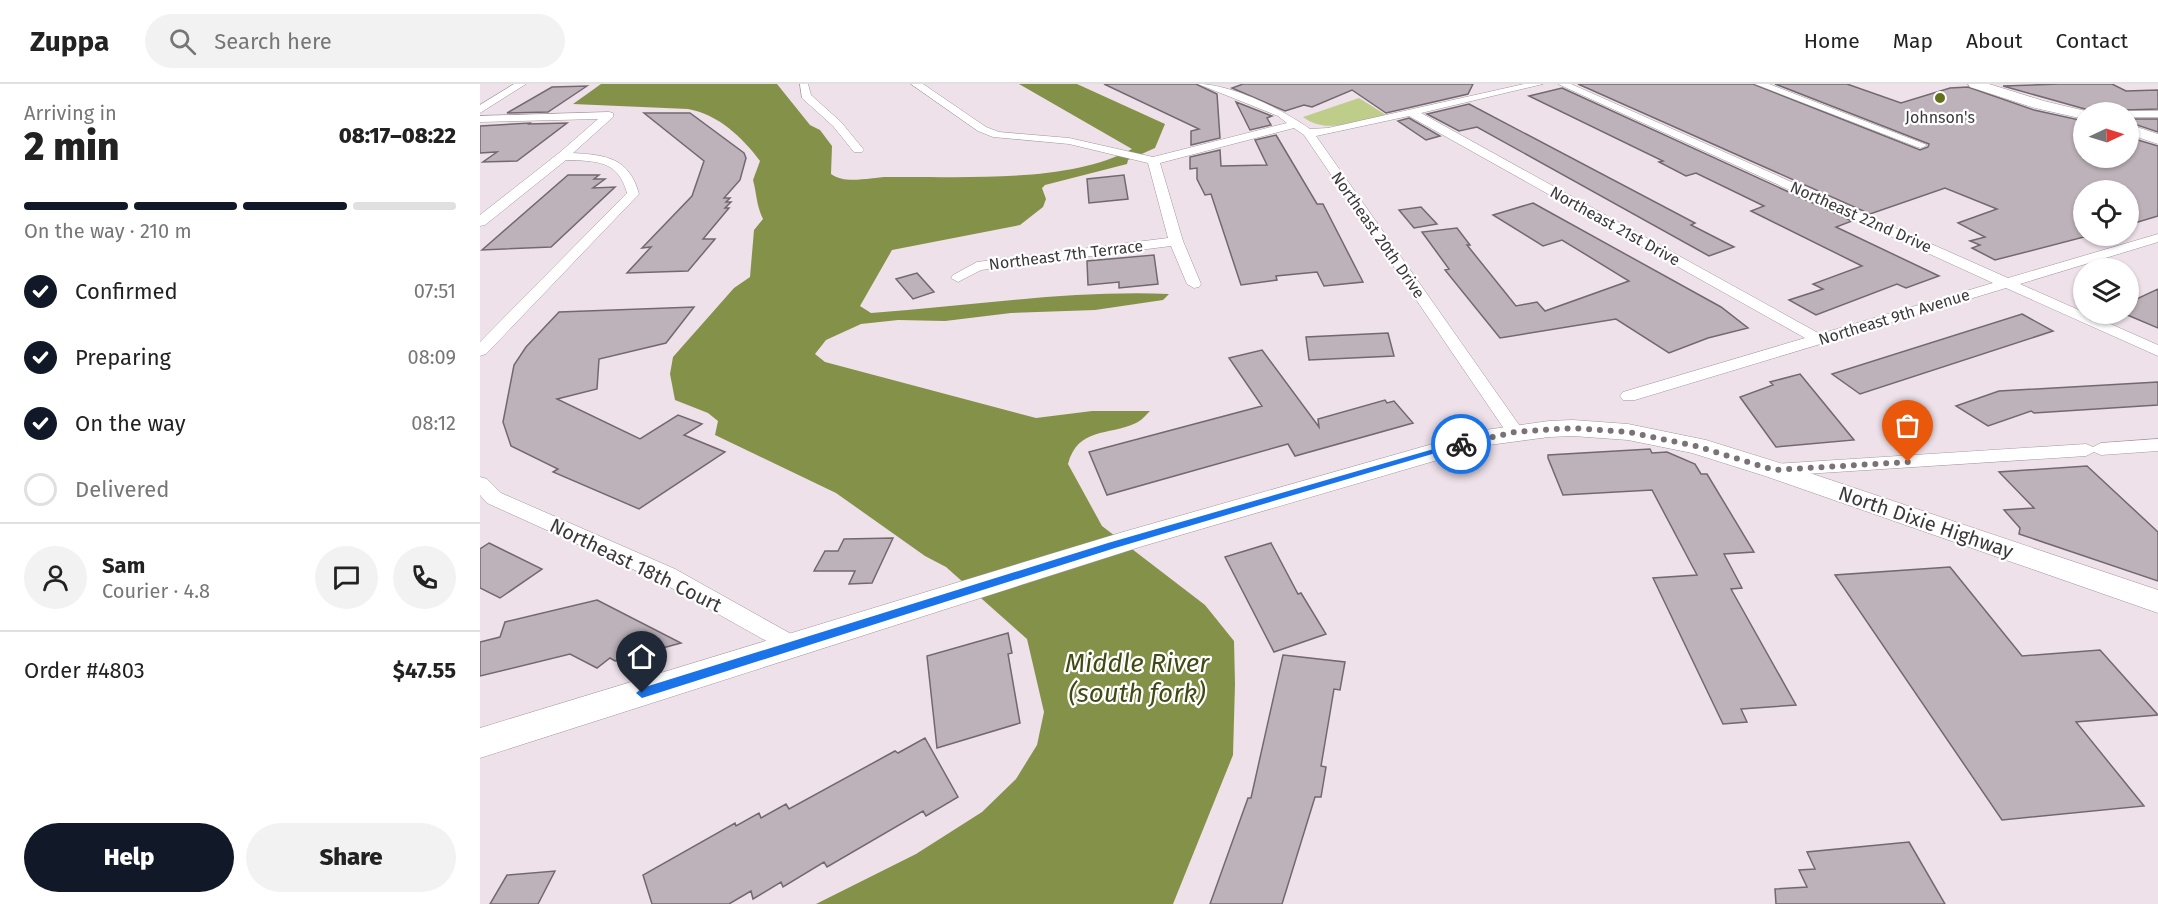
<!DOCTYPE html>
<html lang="en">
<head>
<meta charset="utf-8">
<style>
	body { margin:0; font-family:"Fira Sans",sans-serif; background:#f2f2f2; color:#222; height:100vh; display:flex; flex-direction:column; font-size:22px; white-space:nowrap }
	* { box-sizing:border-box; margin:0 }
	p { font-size:20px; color:#767676 }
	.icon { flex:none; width:33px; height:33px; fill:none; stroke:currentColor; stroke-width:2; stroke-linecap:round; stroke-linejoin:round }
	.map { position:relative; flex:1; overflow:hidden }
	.sheet { display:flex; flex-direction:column; background:#fff; width:480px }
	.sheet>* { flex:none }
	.needle { width:39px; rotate:86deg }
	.tools { position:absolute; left:1593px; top:18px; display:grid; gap:12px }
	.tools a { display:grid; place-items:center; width:66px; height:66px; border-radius:50%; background:#fff; box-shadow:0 2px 4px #0004; font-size:30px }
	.pin { position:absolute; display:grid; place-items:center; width:51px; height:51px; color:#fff; margin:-62px -26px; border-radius:50% 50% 50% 0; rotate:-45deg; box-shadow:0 0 6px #0007 }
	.pin .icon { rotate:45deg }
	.courier { position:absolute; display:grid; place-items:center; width:60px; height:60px; margin:-30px; border:4px solid #1a73e8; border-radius:50%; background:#fff; color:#222; box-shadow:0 2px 8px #0007 }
	.summary em { font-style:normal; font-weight:800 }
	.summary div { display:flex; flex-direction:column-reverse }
	.summary { display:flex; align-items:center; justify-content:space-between; height:102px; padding:0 24px }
	h1 { font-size:39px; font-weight:800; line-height:45px }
	.bar { display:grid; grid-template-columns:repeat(4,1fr); gap:9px 6px; align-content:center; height:72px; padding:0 24px }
	.bar i { height:8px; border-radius:4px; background:#e0e0e0 }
	.bar .on { background:#111827 }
	.bar p { grid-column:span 4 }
	.line { display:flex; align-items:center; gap:15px; padding:0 24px; border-top:2px solid #e0e0e0 }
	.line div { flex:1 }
	.round { display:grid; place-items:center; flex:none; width:63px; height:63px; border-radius:32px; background:#f2f2f2 }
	ol { padding:0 24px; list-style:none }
	li { display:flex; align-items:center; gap:18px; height:66px }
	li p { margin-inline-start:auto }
	li .icon { padding:6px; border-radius:50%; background:#111827; color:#fff; stroke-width:4 }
	li:last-child { color:#767676 }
	li i { width:33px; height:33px; border:3px solid #e0e0e0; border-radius:50% }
	.action { display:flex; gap:12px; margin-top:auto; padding:12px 24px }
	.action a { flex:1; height:69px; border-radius:36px; background:#111827; color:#fff; font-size:24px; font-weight:800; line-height:69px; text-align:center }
	.action a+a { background:#f2f2f2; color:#222 }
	header { display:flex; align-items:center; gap:36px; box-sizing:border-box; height:84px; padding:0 30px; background:#fff; border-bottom:2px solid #e0e0e0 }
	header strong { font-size:28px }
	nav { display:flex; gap:33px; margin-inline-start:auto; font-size:21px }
	.search { width:420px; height:54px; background:#f2f2f2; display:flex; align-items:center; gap:15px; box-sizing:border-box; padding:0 21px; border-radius:33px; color:#767676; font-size:22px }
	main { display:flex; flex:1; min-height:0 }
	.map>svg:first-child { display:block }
	.green { fill:#bfcd8a }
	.water { fill:#849149 }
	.building { fill:#bdb2b9; stroke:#73686f; stroke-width:1.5 }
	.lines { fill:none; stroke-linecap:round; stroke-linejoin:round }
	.street-casing { stroke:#a2969d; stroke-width:1 }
	.secondary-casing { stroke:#a2969d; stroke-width:1 }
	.street { fill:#fff; fill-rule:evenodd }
	.secondary { fill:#fff; fill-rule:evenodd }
	.route { fill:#1a73e8 }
	.done { stroke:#7a7277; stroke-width:6; stroke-dasharray:0 10.8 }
	.poi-dot { fill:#64711c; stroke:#fff; stroke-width:2 }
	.labels { text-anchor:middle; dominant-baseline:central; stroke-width:4.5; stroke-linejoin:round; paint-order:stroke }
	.far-poi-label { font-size:16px; fill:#3b373a; stroke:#fff }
	.far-street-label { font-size:16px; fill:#3b373a; stroke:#fff }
	.street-label { font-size:20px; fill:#3b373a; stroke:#fff }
	.near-water-label { font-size:26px; font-style:italic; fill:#414a13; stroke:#fff }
</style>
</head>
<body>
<header>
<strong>Zuppa</strong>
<div class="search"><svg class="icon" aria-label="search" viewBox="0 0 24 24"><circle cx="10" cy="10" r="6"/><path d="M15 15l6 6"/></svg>Search here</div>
<nav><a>Home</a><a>Map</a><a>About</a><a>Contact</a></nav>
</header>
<main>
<section class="sheet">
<div class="summary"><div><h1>2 min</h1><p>Arriving in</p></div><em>08:17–08:22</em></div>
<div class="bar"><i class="on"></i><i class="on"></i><i class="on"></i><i></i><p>On the way · 210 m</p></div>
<ol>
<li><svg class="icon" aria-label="check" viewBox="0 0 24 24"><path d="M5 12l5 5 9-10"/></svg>Confirmed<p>07:51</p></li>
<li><svg class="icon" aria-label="check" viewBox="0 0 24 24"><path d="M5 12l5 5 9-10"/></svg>Preparing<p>08:09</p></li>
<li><svg class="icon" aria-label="check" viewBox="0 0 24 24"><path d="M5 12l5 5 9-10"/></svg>On the way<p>08:12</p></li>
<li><i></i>Delivered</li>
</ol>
<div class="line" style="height:108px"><a class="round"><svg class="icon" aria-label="person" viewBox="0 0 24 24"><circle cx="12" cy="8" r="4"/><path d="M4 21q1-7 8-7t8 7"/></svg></a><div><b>Sam</b><p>Courier · 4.8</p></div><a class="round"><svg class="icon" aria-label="chat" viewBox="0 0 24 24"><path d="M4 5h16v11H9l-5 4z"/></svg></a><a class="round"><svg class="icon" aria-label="phone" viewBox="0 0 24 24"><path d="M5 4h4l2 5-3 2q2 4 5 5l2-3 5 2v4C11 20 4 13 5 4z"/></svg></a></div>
<div class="line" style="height:78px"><div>Order #4803</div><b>$47.55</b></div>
<div class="action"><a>Help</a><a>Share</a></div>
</section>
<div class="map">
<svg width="1678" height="820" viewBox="0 0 1678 820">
	<rect width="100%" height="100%" fill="#eee1e9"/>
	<path class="green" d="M879 14 906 31C878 37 847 51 823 33Z"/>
	<path class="water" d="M121 0H297L330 41 340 46 352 62 351 90C366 101 390 93 408 93 480 92 589 100 652 65L539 0H597L685 40 675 64 648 76 647 80 565 101 562 104 566 115 563 123 540 141 412 166 380 222 391 229C490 222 589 206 689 210L683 216 615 226 531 229 465 237 418 236 381 240 346 256 335 270 345 278 556 334 612 327H670C666 331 661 337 656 339 628 352 598 343 588 380L622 442 725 521 754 557 755 600 753 671 693 820H336L436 770 502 728 536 695 557 661 564 628 547 555 466 483 445 472 356 409 235 351 238 337 228 329 195 316 190 290 193 273 254 204 270 193 274 146 283 135C276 120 277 111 273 96L280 77C263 54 238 30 208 25L93 20Z"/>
	<path class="building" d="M624 0H716L737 10 740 54 711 61V47L719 45Z
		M763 0H993L988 10 906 29 872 6 832 23 824 21 805 27 752 4Z
		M1098 0H1273L1440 66 1448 63 1449 60 1295 0H1367L1421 19 1470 4 1488 3 1554 26 1604 37V74H1648V53L1678 62V132L1648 141V106H1604V153L1515 176 1492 164 1500 161 1490 157 1505 153 1478 139 1517 125 1465 104 1390 130Z
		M1579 0H1632L1646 7 1678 6V25L1612 27 1523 2Z
		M107 2 68 28 27 29 72 3Z
		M1082 4 1372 137 1356 143 1459 192 1426 204 1417 200 1336 231 1309 216 1343 205 1333 200 1382 182 1271 127 1284 122 1216 89 1206 92 1179 78 1183 77 1049 12Z
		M756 18 792 32 787 34 791 41 770 46Z
		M989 20 1215 139 1211 141 1254 163 1229 172 997 43 979 47 947 30Z
		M164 29H210L264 69 266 74 260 96 244 114H250L246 118H251L245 124H249L223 155H235L208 187 147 189 171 163 162 164 212 112 224 77Z
		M929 34 960 52 946 56 918 37Z
		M1648 35H1678V48L1648 38Z
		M50 39 49 40 87 39 37 77 3 78 17 68 0 69V42Z
		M796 51 837 120H843L883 198 844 202 837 188 796 192 797 196 761 201 731 110 725 111 717 95V84L710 85V73L740 66 741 82 787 81 775 56Z
		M88 91H119L114 95H125L113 104 135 103 71 163 2 166Z
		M644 91 648 115 609 119 607 95Z
		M1053 119 1241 223 1268 244 1228 254 1189 269 1136 235 1020 254 965 186 969 185 942 148 977 144 990 161H987L1036 222 1057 218 1065 227 1149 197 1082 156 1063 162 1013 131Z
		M941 123 957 140 934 144 919 126Z
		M674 171 678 200 639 204V198L608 201 607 177Z
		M437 189 454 208 433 215 416 195Z
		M1678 205V244L1645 230H1648V219Z
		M214 223 186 259 119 275 117 305 77 315 160 355 198 331 222 340 204 351 245 368 159 425 73 388 78 385 31 362 23 338 34 281 46 263 79 228Z
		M1542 230 1573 247 1380 310 1352 290Z
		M908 249 914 272 829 276 826 253Z
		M782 266 839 343 838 335 905 316 907 319 914 317 933 339 815 372 808 360 627 411 609 368 782 322 749 274Z
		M1320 290 1374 356 1296 363 1260 313 1293 301 1290 298Z
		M1678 298V321L1554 329 1551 327 1508 342 1476 322 1519 307Z
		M1170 365 1172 369 1187 368 1215 380 1221 390H1227L1274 468 1244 470 1262 504 1251 505 1316 621 1261 625 1267 638 1243 640 1173 494 1217 491 1172 406 1083 411 1068 374V371Z
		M1607 382 1678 448V497L1539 450 1540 444 1524 426 1554 424 1519 388Z
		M413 454 392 499 369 500 375 487H334L345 467H358L364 455Z
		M9 459 62 485 20 514 0 504V465Z
		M791 459 818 510 821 509 846 550 794 568 745 473Z
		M1470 483 1542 572 1620 566 1678 631 1596 638 1664 722 1522 736 1355 491Z
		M117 516 201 559 135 577 130 574 117 584 90 570 0 592V558L20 553 25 538Z
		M528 549 532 569 528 570 540 639 457 664 447 572Z
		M803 571 865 578 860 606 854 605 849 635 841 682 846 683 841 713H835L802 820H730L768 714H771Z
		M445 654 478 713 446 732 443 727 347 783 344 778 303 803 301 798 273 815 271 807 249 820H172L163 791 255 739 256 742 279 729 281 734 306 720 309 725 415 667 418 669Z
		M1429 758 1465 820H1296L1295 805 1327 803 1319 786 1335 785 1327 768Z
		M75 787 58 820H10L27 791Z"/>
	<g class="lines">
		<defs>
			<path id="street" d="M34 0H46L0 29V21Z
				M320 0H328L331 11 361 38 384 66 382 68H374L353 42 322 14Z
				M431 0H443L506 43 519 48 589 54 673 73 807 39 798 32 718 0C752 0 803 26 830 45L848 44 1044 0H1063L941 29 1340 250 1513 199 1078 0H1091L1528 194 1678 150V158L1540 200 1678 261V272L1526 204 1155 316H1143L1140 312 1143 308 1325 254 929 32 836 52 1044 348 1041 352H1029L824 51 814 44 680 79 703 157 721 200 719 203 714 204 707 200 691 162 501 186 478 198 471 194 473 191 497 178 688 154 668 79 589 60 513 53 498 47Z
				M1275 0H1289L1447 61 1441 64 1437 63Z
				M1648 27H1678V33H1648V28H1644Z
				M129 28 133 29V33L93 69C127 71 149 74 159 110L6 270 0 272V258L147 109C138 76 116 77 86 76L5 141 0 142V131L79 69 118 35 0 38V32Z
				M1678 355V367L1621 371 1614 368 1606 372 1294 392 1287 390 1285 386 1287 382 1294 380 1606 360 1613 363 1621 359Z
				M0 393 7 395 21 409 195 485 322 556 325 562 322 568 314 571 306 568 179 497 7 419 0 411Z"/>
			<path id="secondary" d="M1488 0H1509L1564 17 1610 28H1604V35L1555 24 1490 3Z
				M1648 40 1678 50V60L1648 50Z
				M1093 336 1148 340 1226 356 1303 380 1678 506V529L1285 392 1212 369 1148 356 1093 352 1069 353 1009 361 663 462 0 674V644L643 448 998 347 1069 337Z"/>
		</defs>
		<use href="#street" class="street-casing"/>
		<use href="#secondary" class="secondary-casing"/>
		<use href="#street" class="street"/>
		<use href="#secondary" class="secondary"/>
	</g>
	<path class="route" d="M978 358 986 360 635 464 162 614 156 609 162 604 628 459Z"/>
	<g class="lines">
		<path class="done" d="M981 360 1035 348 1093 344 1148 348 1216 362 1294 386 1428 378"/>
	</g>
	<circle class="poi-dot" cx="1460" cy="14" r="6"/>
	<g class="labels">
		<g class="far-poi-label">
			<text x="1460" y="33">Johnson's</text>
		</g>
		<g class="far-street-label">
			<text transform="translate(1381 133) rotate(24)">Northeast 22nd Drive</text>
			<text transform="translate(1135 142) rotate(29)">Northeast 21st Drive</text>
			<text transform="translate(898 151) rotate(55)">Northeast 20th Drive</text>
			<text transform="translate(586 171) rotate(-7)">Northeast 7th Terrace</text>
			<text transform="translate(1414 233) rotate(-17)">Northeast 9th Avenue</text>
		</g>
		<g class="street-label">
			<text transform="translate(1446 438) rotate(19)">North Dixie Highway</text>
			<text transform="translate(156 481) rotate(26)">Northeast 18th Court</text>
		</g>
		<g class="near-water-label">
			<text x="657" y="579">Middle River<tspan x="657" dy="30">(south fork)</tspan></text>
		</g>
	</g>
</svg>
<div class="tools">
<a><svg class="needle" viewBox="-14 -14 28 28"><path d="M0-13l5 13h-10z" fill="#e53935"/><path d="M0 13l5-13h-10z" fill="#767676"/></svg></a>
<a><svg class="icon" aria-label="locate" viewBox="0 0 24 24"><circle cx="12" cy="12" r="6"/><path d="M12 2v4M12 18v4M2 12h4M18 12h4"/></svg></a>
<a><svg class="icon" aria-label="layers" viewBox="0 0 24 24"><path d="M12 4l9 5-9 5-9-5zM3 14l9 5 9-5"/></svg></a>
</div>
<div class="pin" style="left:1428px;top:378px;background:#ea580c"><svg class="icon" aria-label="bag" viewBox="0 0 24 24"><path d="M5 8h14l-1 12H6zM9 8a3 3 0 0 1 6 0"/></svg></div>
<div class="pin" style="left:162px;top:609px;background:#1f2937"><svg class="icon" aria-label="home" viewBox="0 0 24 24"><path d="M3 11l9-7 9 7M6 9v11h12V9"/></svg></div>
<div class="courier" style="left:981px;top:360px"><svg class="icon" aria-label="bike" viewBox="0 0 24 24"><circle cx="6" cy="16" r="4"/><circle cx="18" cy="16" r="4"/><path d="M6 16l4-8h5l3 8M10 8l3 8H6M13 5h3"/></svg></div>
</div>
</main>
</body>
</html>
